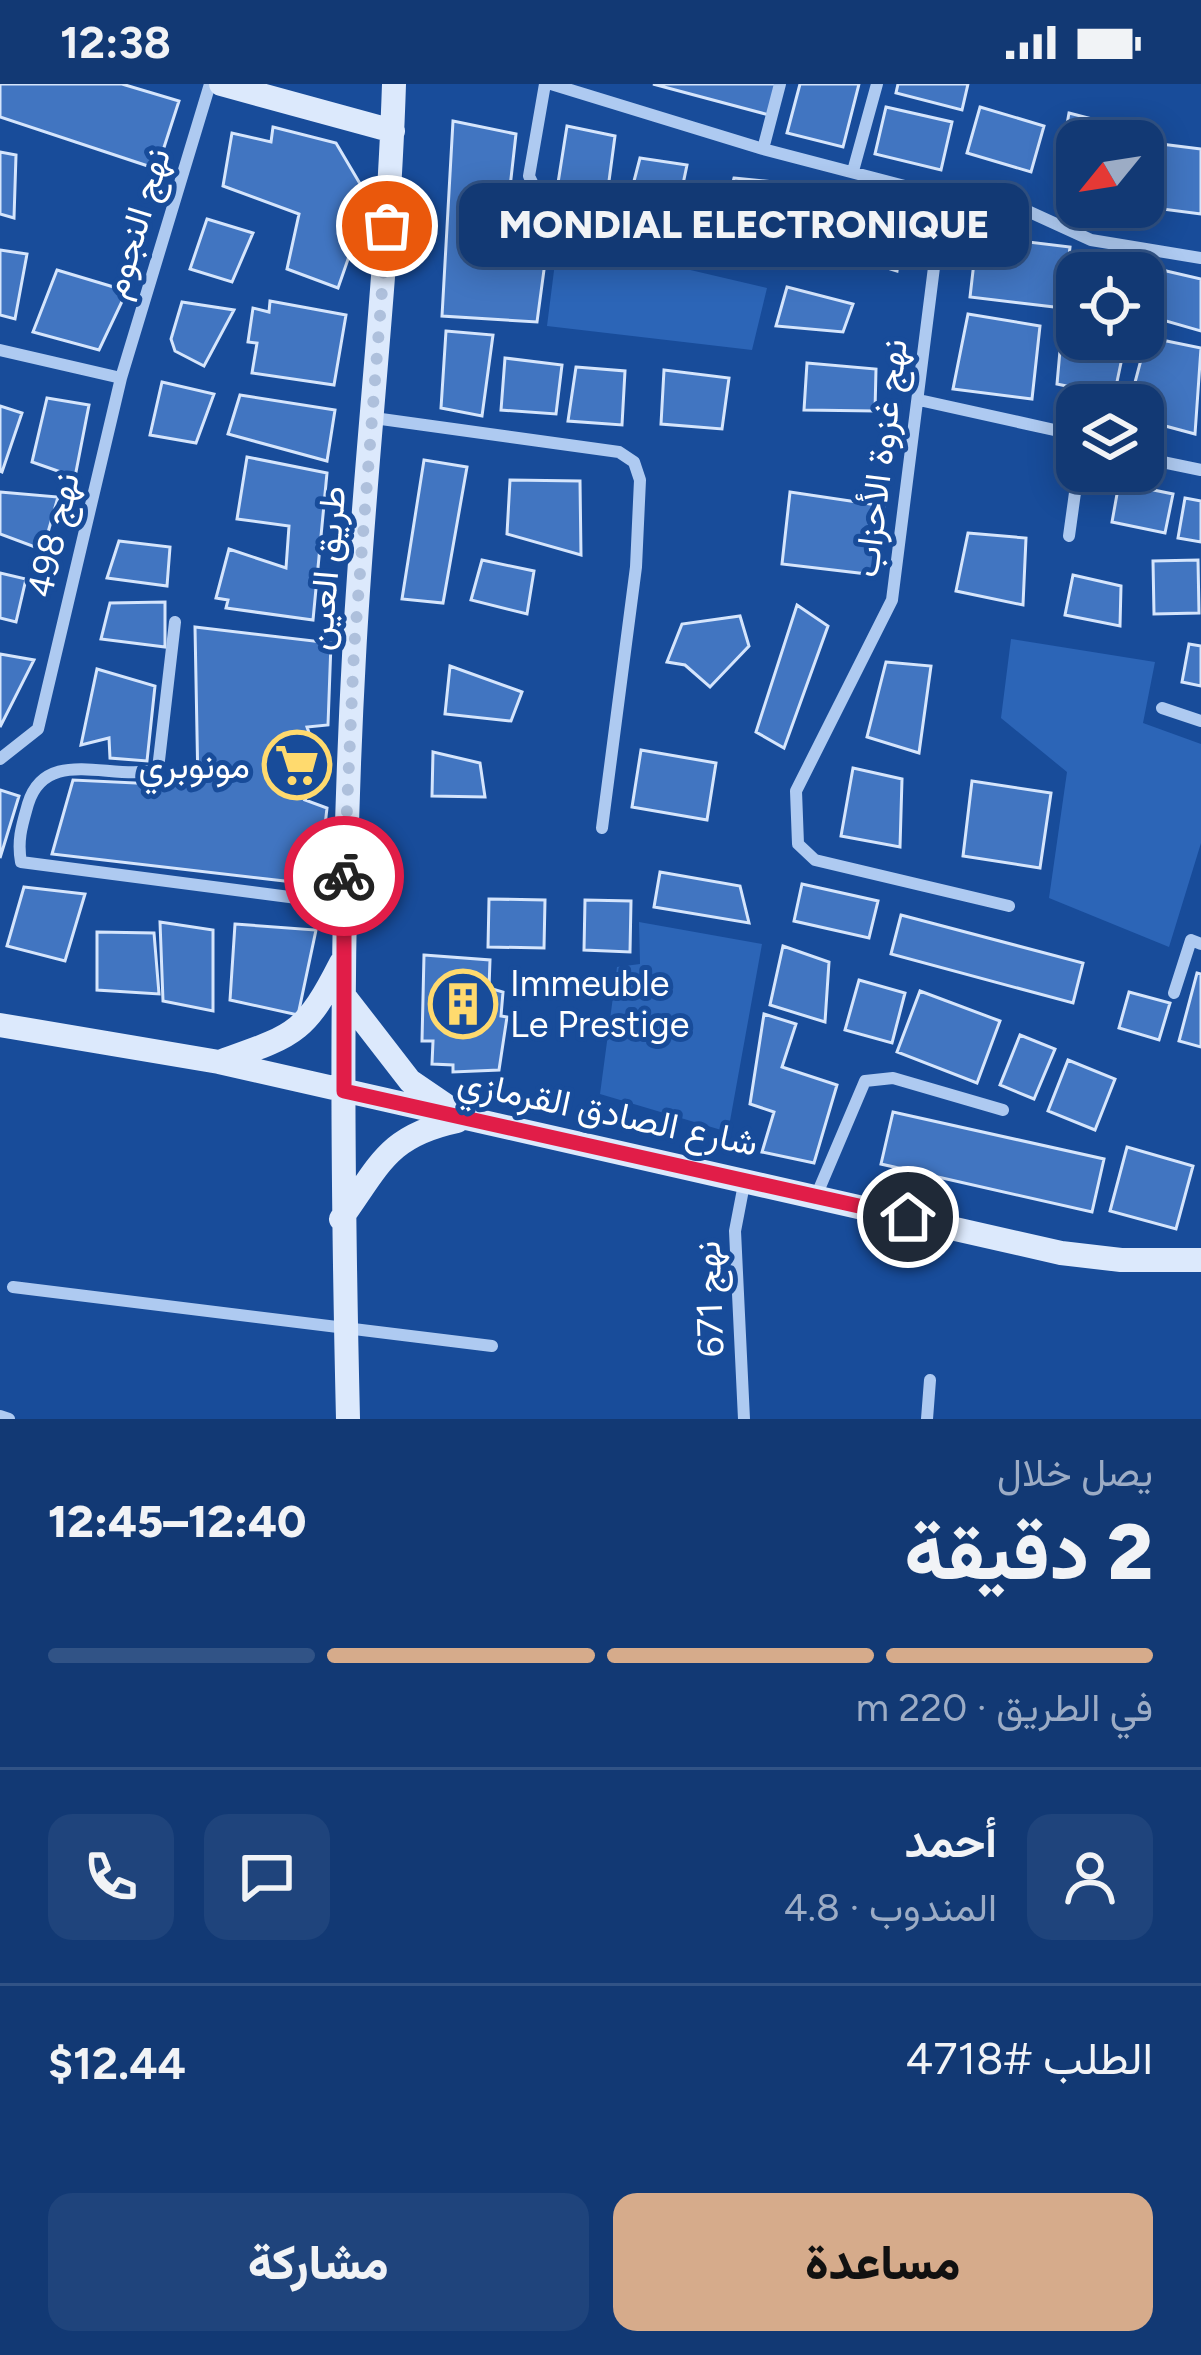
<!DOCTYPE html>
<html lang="ar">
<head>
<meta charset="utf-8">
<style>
	body { margin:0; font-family:Figtree,Vazirmatn,sans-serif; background:#1f447c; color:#f1f3f6; direction:rtl; height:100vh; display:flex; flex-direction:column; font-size:45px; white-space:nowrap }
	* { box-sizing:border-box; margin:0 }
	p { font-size:39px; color:#9cacc5 }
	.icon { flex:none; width:66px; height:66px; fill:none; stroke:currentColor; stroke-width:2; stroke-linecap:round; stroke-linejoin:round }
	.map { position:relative; height:1335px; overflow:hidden; direction:ltr }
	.drawer { display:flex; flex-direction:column; background:#123974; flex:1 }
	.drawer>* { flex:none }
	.needle { width:78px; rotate:240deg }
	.tools { position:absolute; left:1056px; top:36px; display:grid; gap:24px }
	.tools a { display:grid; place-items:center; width:108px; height:108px; border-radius:24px; background:#123974; box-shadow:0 6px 30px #0003,0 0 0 3px #315386; font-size:60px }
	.pin { position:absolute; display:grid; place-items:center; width:102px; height:102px; color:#fff; margin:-51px; border:6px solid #fff; border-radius:50%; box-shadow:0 3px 12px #0007 }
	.courier { position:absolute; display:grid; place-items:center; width:120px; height:120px; margin:-60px; border:9px solid #e11d48; border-radius:50%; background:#fff; color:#222; box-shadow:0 3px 15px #0007 }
	.bubble { position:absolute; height:84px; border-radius:24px; background:#123974; box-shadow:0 6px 30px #0003,0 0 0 3px #315386; font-size:39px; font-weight:800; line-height:84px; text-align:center; direction:rtl }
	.head em { font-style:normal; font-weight:800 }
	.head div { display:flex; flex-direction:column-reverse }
	.head { display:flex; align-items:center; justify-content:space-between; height:204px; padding:0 48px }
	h1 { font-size:78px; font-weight:800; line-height:90px }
	.bar { display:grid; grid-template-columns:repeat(4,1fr); gap:18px 12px; align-content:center; height:144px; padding:0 48px }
	.bar i { height:15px; border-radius:9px; background:#315386 }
	.bar .active { background:#d6ab8b }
	.bar p { grid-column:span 4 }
	.line { display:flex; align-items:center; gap:30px; padding:0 48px; border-top:3px solid #315386 }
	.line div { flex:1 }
	.round { display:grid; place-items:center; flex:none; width:126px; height:126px; border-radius:24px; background:#1f447c }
	.button { display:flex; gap:24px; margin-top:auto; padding:24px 48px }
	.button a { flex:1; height:138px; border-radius:24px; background:#d6ab8b; color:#111; font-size:48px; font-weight:800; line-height:138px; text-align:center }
	.button a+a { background:#1f447c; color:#f1f3f6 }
	.status { display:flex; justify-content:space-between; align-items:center; height:84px; padding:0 60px; background:#123974; direction:ltr }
	.status svg { height:33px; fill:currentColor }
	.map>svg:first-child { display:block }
	.green { fill:#2c65b7 }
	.building { fill:#4175c1; stroke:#d5e5fc; stroke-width:3 }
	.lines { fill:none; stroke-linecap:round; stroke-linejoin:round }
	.street { stroke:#aecaf1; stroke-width:12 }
	.secondary { stroke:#dce9fc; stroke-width:24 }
	.done { stroke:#aec0dc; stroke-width:12; stroke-dasharray:0 21.6 }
	.route { stroke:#e11d48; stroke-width:15 }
	.labels { text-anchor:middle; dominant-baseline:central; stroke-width:10; stroke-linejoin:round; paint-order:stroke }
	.street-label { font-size:36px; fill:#fff; stroke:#184c9a }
	.poi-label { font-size:36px; fill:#fff; stroke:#184c9a; text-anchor:end }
</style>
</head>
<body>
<div class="status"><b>12:38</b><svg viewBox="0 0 49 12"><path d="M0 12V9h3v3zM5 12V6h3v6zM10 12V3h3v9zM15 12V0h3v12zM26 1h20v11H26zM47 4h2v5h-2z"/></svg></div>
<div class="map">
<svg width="1201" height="1335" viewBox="0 0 1201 1335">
	<rect width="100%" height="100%" fill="#184c9a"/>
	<path class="green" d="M558 155 767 204 752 266 547 242Z
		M1011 555 1155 578 1143 639 1201 660V759L1169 863 1049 814 1067 688 1001 634Z
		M639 838 762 860 728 1048 600 1010 617 883 640 880Z"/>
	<path class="building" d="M0 0H122L179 17 157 85 0 33Z
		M653 0H777L769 31Z
		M800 0H859L843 63 787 49Z
		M898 0H968L962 26 896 9Z
		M886 23 952 38 941 86 875 70Z
		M980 23 1044 42 1031 88 967 69Z
		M1069 29 1127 44 1125 57H1077V82L1060 79Z
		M453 37 516 50 505 148 548 156 537 238 442 232Z
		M567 42 615 52 607 112 558 99Z
		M273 43 336 59 369 115 338 204 287 185 299 130 223 102 232 49 271 58Z
		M1161 60 1201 65V130L1147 123Z
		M0 68 16 71 14 134 0 130Z
		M640 74 687 81 675 138 627 124Z
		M734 94 785 99 777 157 721 147Z
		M856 127 904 139 897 187 842 170Z
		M207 135 253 149 232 198 190 185Z
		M977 152 1070 163 1063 224 970 213Z
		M0 166 27 170 15 235 0 231Z
		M57 186 127 207 99 266 33 248Z
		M1162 186 1201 195V247L1152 233Z
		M787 203 853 220 843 248 776 242Z
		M270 217 346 231 334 301 252 289 257 259 248 258 253 224 269 228Z
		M182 218 234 226 204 282 175 267 171 255Z
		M968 230 1040 242 1032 315 953 305Z
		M1062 244 1077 246V255H1126L1114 312 1057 300Z
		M446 247 493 251 482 332 441 324Z
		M1147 253 1201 264 1195 350 1143 336V321H1129Z
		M505 274 562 281 556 330 501 326Z
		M807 279 876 285 875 327 804 326Z
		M576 283 625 287 622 341 568 337Z
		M664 286 729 294 722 345 661 340Z
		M162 298 214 310 196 359 150 351Z
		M240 311 335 326 327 377 228 350Z
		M47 314 89 321 75 393 32 378Z
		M0 322 22 329 2 388 0 387Z
		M247 373 327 389 313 536 226 524 228 516 216 514 229 465 286 484 289 442 237 435Z
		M424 376 467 383 443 519 402 515Z
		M510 396 580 397 581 471 507 450Z
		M1119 399 1173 410 1165 449 1112 438Z
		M0 408 58 413 43 466 0 450Z
		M790 408 884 422 876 491 782 480Z
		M1185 414 1201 417V458L1178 454Z
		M968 449 1026 454 1023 521 956 507Z
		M119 457 170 463 167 502 107 494Z
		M482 476 534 487 527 530 471 516Z
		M1198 476 1199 529 1154 530 1153 477Z
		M0 489 26 495 16 538 0 534Z
		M1073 491 1121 502 1120 542 1065 531Z
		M165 518V563L101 555 110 519Z
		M797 521 828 542 784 664 756 648Z
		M740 532 749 562 710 603 685 581 667 578 682 540Z
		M195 543 331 559 328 641 307 643 317 672 314 701 305 716 327 724 317 812 293 798 52 770 73 696 198 702Z
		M1189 560 1201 562V602L1182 598Z
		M0 570 34 576 0 643Z
		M886 578 931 582 919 669 867 653Z
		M450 582 522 608 511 637 445 630Z
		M97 585 155 602 147 677 110 674 109 654 81 661Z
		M641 666 716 679 707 736 632 723Z
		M433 668 480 679 485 713 432 712Z
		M853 684 902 695 900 763 841 752Z
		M972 697 1051 709 1040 784 963 772Z
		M0 706 19 712 0 774Z
		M660 788 740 802 749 839 654 823Z
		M802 800 878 817 869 854 794 837Z
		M24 803 85 810 65 877 7 862Z
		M489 815 545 816 544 864 488 863Z
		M585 816 631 817 630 868 584 866Z
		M901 831 1083 879 1073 919 891 870Z
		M160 838 213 846V927L163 917Z
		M235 840 316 846 298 931 230 916Z
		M97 848 154 849 159 910 97 906Z
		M783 862 829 878 825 938 770 921Z
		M424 871 490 876 489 904 503 908 501 932 507 933 499 986 453 988V981L432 980 433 957H422Z
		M1197 889 1201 890V963L1179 957Z
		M859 896 905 909 892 959 845 946Z
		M920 907 1000 937 977 999 897 968Z
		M1129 908 1170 919 1159 956 1119 944Z
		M764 930 796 940 782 983 837 1001 814 1079 762 1068 774 1028 750 1020Z
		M1020 951 1055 965 1034 1015 1000 1001Z
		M1068 976 1115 995 1095 1046 1048 1027Z
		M893 1028 1104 1075 1092 1128 881 1080Z
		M1127 1063 1193 1082 1176 1145 1110 1127Z"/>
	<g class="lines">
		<path class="street" d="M545 0 529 92 547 130 660 166
			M551 0 763 65 943 112 1021 124 1091 156 1201 174
			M763 65 780 0
			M853 87 877 0
			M943 112 892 516 796 707 798 760 815 776 1009 822
			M0 266 121 294
			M919 316 1077 351
			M374 334 619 368 634 378 640 396 636 483 602 744
			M1143 374 1201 386
			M1069 452 1078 387
			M175 538 158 685C115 699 46 660 28 720 22 741 17 756 21 778L343 820
			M1162 624 1201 637
			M0 675 38 645 121 294 210 0
			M1174 909 1191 856 1201 860
			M817 1110 865 997 893 994 1003 1026
			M13 1203 492 1262
			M0 1332 9 1335
			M744 1335 735 1147 745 1095
			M927 1335 930 1296"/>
		<path class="secondary" d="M221 0 393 47
			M345 913 410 997 454 1027
			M0 941 219 978 1061 1169 1121 1176H1201
			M222 977C295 951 305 950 341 879
			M341 1135C380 1081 387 1052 457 1037
			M348 1335C342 1080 340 826 354 572 364 381 388 191 394 0"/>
	</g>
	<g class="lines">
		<path class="done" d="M344 792 354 566 387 142"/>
		<path class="route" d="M344 792V1007L908 1133"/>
	</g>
	<defs>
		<symbol id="supermarket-ring" viewBox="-11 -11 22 22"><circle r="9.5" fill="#184c9a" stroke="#ffda6e" stroke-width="1.5"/><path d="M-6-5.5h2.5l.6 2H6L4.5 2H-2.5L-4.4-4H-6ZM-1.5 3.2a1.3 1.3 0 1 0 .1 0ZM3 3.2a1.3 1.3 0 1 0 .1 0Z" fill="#ffda6e"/></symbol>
		<symbol id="building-ring" viewBox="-11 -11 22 22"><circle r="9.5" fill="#184c9a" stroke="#ffda6e" stroke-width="1.5"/><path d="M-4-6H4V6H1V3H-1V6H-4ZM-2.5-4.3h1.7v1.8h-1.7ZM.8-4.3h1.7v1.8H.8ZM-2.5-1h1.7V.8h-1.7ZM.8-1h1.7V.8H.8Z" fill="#ffda6e"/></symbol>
	</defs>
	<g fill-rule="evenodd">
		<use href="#supermarket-ring" x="259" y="643" width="76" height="76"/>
		<use href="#building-ring" x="425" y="882" width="76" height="76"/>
	</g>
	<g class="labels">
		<g class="street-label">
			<text transform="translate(136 139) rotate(-73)">نهج النجوم</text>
			<text transform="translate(880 374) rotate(-83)">نهج غزوة الأحزاب</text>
			<text transform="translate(53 451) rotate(-77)">نهج 498</text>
			<text transform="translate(326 484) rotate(-85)">طريق العين</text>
			<text transform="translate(608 1028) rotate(12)">شارع الصادق القرمازي</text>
			<text transform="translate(709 1215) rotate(-92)">نهج 671</text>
		</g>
		<g class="poi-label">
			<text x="250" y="681">مونوبري</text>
			<text x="510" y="899" text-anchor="start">Immeuble<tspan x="510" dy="41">Le Prestige</tspan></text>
		</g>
	</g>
</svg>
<div class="tools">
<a><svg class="needle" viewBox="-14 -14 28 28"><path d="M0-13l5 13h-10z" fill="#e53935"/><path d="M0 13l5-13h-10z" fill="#9cacc5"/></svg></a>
<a><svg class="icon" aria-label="locate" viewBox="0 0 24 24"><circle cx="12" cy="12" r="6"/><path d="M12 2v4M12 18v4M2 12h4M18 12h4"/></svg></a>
<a><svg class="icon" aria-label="layers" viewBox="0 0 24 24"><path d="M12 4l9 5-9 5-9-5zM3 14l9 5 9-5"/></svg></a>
</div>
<div class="pin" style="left:387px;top:142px;background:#ea580c"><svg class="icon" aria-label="bag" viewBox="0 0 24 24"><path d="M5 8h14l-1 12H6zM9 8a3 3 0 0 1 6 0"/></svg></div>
<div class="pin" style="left:908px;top:1133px;background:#1f2937"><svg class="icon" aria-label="home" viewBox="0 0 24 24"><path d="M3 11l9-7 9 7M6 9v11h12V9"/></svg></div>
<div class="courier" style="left:344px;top:792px"><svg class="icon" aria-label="bike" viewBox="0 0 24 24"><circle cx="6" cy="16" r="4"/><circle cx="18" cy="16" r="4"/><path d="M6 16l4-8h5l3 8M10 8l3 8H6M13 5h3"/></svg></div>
<div class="bubble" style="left:459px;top:99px;width:570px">MONDIAL ELECTRONIQUE</div>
</div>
<section class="drawer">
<div class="head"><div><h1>2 دقيقة</h1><p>يصل خلال</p></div><em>12:40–12:45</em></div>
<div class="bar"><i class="active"></i><i class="active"></i><i class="active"></i><i></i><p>في الطريق · 220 m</p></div>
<div class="line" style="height:216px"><a class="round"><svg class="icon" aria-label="person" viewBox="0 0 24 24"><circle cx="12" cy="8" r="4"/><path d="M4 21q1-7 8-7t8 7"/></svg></a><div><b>أحمد</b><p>المندوب · 4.8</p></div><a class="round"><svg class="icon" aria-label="chat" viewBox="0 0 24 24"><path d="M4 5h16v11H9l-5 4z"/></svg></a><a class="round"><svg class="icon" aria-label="phone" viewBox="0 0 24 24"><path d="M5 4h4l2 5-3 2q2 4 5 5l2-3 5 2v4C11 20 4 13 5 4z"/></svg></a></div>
<div class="line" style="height:156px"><div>الطلب #4718</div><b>$12.44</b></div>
<div class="button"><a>مساعدة</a><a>مشاركة</a></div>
</section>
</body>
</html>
